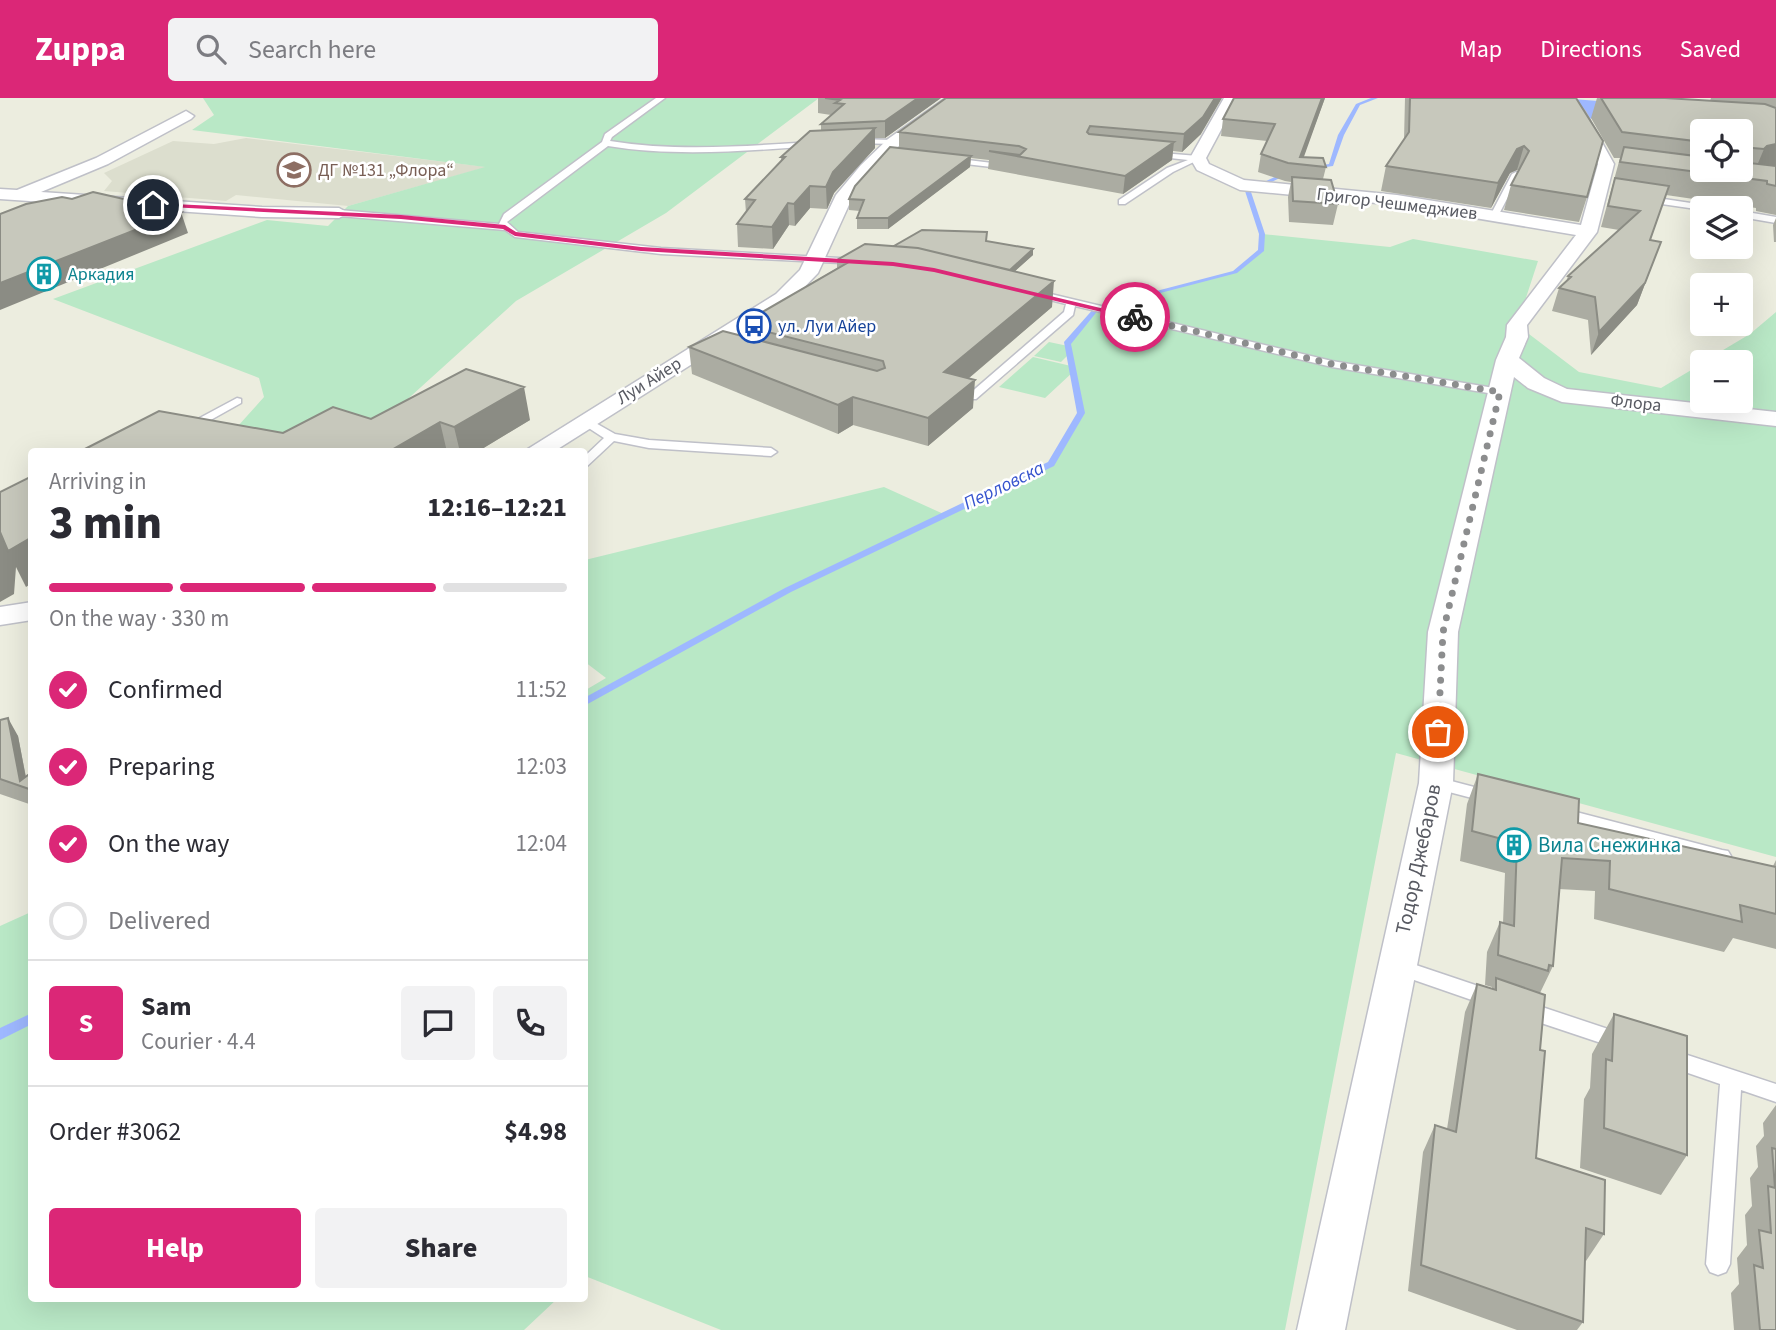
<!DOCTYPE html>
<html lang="en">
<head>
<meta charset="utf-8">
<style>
	body { margin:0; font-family:"Source Sans 3",sans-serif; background:#f2f2f3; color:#2b2b33; height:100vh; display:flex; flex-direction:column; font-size:26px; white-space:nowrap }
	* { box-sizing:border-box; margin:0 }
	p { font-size:23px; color:#7c7c81 }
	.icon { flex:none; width:38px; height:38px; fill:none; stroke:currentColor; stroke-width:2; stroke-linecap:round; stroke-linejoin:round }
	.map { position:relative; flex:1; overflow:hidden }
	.drawer { position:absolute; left:28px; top:350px; width:560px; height:854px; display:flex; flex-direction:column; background:#fff; border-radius:7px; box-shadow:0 7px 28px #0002 }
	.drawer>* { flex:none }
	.tools { position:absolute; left:1690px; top:21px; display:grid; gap:14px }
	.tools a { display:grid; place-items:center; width:63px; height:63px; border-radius:7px; background:#fff; box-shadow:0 7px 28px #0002; font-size:35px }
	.pin { position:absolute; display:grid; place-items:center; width:60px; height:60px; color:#fff; margin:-30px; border:4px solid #fff; border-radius:50%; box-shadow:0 2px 7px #0007 }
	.courier { position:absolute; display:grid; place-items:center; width:70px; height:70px; margin:-35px; border:5px solid #db2777; border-radius:50%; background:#fff; color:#222; box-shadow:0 2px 9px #0007 }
	.overview em { font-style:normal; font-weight:800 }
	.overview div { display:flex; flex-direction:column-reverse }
	.overview { display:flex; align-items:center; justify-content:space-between; height:119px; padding:0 21px }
	h1 { font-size:46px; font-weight:800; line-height:52px }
	.bar { display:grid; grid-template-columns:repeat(4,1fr); gap:10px 7px; align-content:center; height:84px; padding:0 21px }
	.bar i { height:9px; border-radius:5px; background:#e1e1e2 }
	.bar .on { background:#db2777 }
	.bar p { grid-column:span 4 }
	.line { display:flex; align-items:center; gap:18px; padding:0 21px; border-top:2px solid #e1e1e2 }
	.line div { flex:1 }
	.round { display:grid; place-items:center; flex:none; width:74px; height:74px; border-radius:7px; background:#f2f2f3 }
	ol { padding:0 21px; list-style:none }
	li { display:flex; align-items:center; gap:21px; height:77px }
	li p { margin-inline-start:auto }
	li .icon { padding:7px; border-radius:50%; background:#db2777; color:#fff; stroke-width:4 }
	li:last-child { color:#7c7c81 }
	li i { width:38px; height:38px; border:4px solid #e1e1e2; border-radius:50% }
	.primary-button { display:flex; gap:14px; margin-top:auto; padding:14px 21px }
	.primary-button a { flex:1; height:80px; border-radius:7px; background:#db2777; color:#fff; font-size:28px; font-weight:800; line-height:80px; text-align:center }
	.primary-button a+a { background:#f2f2f3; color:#2b2b33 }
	header { display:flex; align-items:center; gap:42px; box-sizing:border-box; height:98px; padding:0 35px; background:#db2777; color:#fff }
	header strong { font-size:33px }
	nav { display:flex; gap:38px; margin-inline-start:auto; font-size:24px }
	.search { width:490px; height:63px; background:#f2f2f3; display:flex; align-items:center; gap:18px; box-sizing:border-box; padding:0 24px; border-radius:7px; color:#7c7c81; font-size:26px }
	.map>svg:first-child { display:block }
	.education { fill:#dcdece }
	.green { fill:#b9e8c6 }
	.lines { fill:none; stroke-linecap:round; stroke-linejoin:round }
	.stream { fill:#9eb8ff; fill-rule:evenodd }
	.river { fill:#9eb8ff; fill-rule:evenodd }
	.lane-casing { stroke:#bfc0c8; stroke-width:3 }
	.street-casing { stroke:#bfc0c8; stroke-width:3 }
	.lane { fill:#fff; fill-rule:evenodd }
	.street { fill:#fff; fill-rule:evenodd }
	.wall { fill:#abaca2; fill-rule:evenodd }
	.shaded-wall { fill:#8b8c84 }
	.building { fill:#c7c8bc; stroke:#8b8c84; stroke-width:2 }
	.route { fill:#db2777 }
	.done { stroke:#8c8d8e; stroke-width:7; stroke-dasharray:0 12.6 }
	.labels { text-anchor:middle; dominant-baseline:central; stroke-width:5; stroke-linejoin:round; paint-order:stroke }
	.far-education-label { font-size:18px; fill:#785e54; stroke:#fff; text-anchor:start }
	.far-street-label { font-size:18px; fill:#585a62; stroke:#fff }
	.far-culture-label { font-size:18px; fill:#0d838f; stroke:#fff; text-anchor:start }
	.far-transit-label { font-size:18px; fill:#164399; stroke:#fff; text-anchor:start }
	.far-water-label { font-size:19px; font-style:italic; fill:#3553ce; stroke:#fff }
	.culture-label { font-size:21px; fill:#0d838f; stroke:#fff; text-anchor:start }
	.street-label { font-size:21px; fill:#585a62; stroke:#fff }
</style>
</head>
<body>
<header>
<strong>Zuppa</strong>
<div class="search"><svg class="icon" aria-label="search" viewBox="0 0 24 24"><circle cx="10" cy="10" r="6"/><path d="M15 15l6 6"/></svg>Search here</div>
<nav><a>Map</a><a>Directions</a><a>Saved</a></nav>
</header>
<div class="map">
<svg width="1776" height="1232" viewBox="0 0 1776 1232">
	<rect width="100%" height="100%" fill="#eceddf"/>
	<path class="education" d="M246 40 487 69 348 108 236 97 226 103 104 93 112 83 104 75 173 43 214 46Z"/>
	<path class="green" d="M203 0H819L666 115 516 203 358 346 238 328 264 299 259 280 53 201 267 122 328 128 348 108 485 69 192 32 214 17Z
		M1262 136 1390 149 1413 141 1538 163 1517 227 1579 274 1661 290 1703 265V303H1741V264H1703L1750 236 1776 214V759L1396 655 1285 1232H721L585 1178 584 593 606 580 585 564V462L884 389 948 418 1051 366 1081 315 1073 274 1045 300 999 289 1033 259 1071 268 1069 256 1061 264 1034 258 1049 244 1068 248 1097 210 1235 174 1261 153Z
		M31 814 32 1200 557 1201 524 1232H0V828Z"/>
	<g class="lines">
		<path class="stream" d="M1371 0H1378L1360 7 1344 37 1333 68 1312 71V69L1329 66 1338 37 1356 6Z
			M1283 75 1288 76 1251 94 1265 136 1264 153 1237 175 1099 211 1071 246 1085 315 1054 368 791 494 584 608V600L785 490 1048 364 1077 315 1064 244 1095 209 1233 173 1258 152 1259 136 1245 93Z
			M32 915V926L0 942V930Z"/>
		<path class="river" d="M1428 0H1560L1776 17V35L1443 9 1432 6Z"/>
		<defs>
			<path id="lane" d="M656 0H665L612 39 610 43C677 54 746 48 813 44L817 46 813 48C745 53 675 59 608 48L507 124 518 134 661 150 857 161 862 164 860 166 661 156 515 139 505 132 339 118 335 115 339 112 499 126 504 116 602 44 605 36Z
				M856 41 894 42 898 44 894 46 853 45Z
				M1149 54 1198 58 1202 60 1173 74 1125 106H1119V102L1167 70 1188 62 1152 58Z
				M951 60 1009 67 1013 69 1009 71 948 64Z
				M1516 74 1520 76 1498 118 1491 120 1490 118 1512 76Z
				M1644 98 1704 107 1708 110H1703V112L1641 103 1640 101Z
				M1741 113 1776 119V125L1741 119Z
				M1034 192 1332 263 1500 291 1506 294 1500 297 1332 269 1075 208 1073 217 976 301H968V297L1064 214 1066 206 1030 197 1029 195Z
				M237 300 241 301V305L191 333H183L181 330Z
				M585 319 615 336 649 342 771 350 777 354 771 358 649 350 614 343 584 371V359L604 340 581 325V321Z
				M1436 679 1497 695 1499 699 1497 703 1491 705 1430 689 1428 685Z
				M1557 709 1722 752 1728 753 1731 758 1728 763 1722 764 1551 719 1548 715 1551 711Z
				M1398 861 1499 895 1502 901 1499 907 1492 909 1391 874 1388 869 1391 864Z
				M1524 903 1629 938 1632 944 1629 950 1622 952 1517 917 1514 911 1517 905Z
				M1666 950 1776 986V1004L1741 992 1730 1166 1726 1174 1718 1177 1710 1174 1706 1166 1720 986 1659 965 1656 959 1659 953Z"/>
			<path id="street" d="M946 0H963L900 47 873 73 853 98 818 175 790 204 553 354H523L776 196 800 172 836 97 861 67 888 41Z
				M1224 0H1238L1206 60 1209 66 1244 82 1397 97 1581 127 1598 66 1571 16 1558 0H1573L1585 14 1614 66 1597 134 1527 227 1528 239 1519 260 1544 280 1567 291 1776 314V328L1562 304 1528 290 1514 279 1458 534 1453 685 1345 1232H1297L1419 685 1428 534 1496 262 1506 239 1507 227 1576 137 1397 107 1240 92 1197 72 1190 60Z
				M186 13 194 18 191 21 108 66 41 94 262 109 339 110 348 115 339 120 262 119 0 101V91L17 92 96 60Z
				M32 504V522L0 527V509Z"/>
		</defs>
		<use href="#lane" class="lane-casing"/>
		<use href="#street" class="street-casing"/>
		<use href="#lane" class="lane"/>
		<use href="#street" class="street"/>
	</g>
	<path class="wall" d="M818 0H941L885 40H875V50L834 95 827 111 810 110 795 128 789 127 773 151 738 149 737 126 746 115 745 101 781 63V59L821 33V26L831 17 818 15Z
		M946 0 1201 36 1182 54 1173 53 1172 62 1123 96 988 71 989 62 971 60 970 69 888 131H857V120L860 113 849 112V101L899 50V34Z
		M1234 0H1325L1303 59 1326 69 1323 81 1338 106 1333 127 1289 124 1288 99 1291 84 1285 83 1258 74 1261 56 1267 43 1221 38 1223 21Z
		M1405 0H1576L1587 99 1579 124 1504 112 1511 87 1519 73 1517 72 1510 75 1491 110 1381 93 1386 68 1404 42Z
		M1597 0H1682L1681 1 1710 3 1711 0H1776V117L1756 113V110L1666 97 1650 142 1661 144 1637 207 1591 257 1588 222 1552 213 1559 190 1566 184 1568 178 1619 132 1601 129 1620 60H1614L1591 20ZM1703 33H1741V72H1703Z
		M1776 120V144H1774L1773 127Z
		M986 143 1033 157 1015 173 1052 209 968 281 973 310 928 348 853 327 838 336 692 276 689 249 741 238 740 227 837 170V162L894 148Z
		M371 321 530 322 477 354H79L283 335Z
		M0 622 18 638 26 679 32 674V707L0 696Z
		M1478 676 1578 725 1773 768 1776 762V851L1733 840 1724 854 1594 821 1595 793 1559 791 1553 868 1540 895V952L1536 1060 1604 1136 1586 1163 1585 1162 1583 1224 1577 1232H1517L1408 1193 1423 1054 1435 1027 1447 1031 1465 914 1477 886 1492 891V889L1485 887 1487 854 1500 824 1503 825 1505 775 1460 763 1467 706Z
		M1614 916 1687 1057 1661 1097 1580 1070 1584 1001 1590 990 1592 956Z
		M1776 1007V1232H1734L1731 1195 1739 1186 1737 1160 1747 1147 1745 1117 1752 1108 1750 1080 1758 1069 1756 1048 1764 1038 1763 1025Z"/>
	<path class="shaded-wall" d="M918 0H941L885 40V23Z
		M1215 0H1222L1201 36 1182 54 1184 36Z
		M1322 0H1325L1301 67 1300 59Z
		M875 30V50L834 95 827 111 826 89 833 74Z
		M1174 44 1172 62 1123 96 1125 78Z
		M1776 46V69L1753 77 1764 51 1767 48Z
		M1524 48 1517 72 1510 75 1491 110 1498 85 1517 51Z
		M971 58 970 69 888 131V120Z
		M810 88V110L795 128 794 106Z
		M788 105 789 127 773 151 772 129Z
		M181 114 188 135 0 212V185Z
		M1661 144 1637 207 1591 257 1599 234Z
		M1033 151V157L1004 183V177Z
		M1054 183 1052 209 943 302 944 274Z
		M975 282 973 310 928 348V320Z
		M524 289 530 322 477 354H460L454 329Z
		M853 299V327L838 336V307Z
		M440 324 447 354H388Z
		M0 434 32 439V485L26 489 16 469 14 496 0 504Z
		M8 620 18 638 28 691 20 683Z"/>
	<path class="building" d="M825 0H918L885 23 821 26 844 6 835 5 840 2Z
		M946 0H1215L1203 19 1184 36 1090 28 1087 34 1089 36 1174 44 1125 78 989 53 1020 57 1026 51 1019 48 899 34Z
		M1234 0H1322L1300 59 1323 60 1326 69 1288 65 1261 56 1275 26 1223 21Z
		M1410 0H1576L1603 43 1587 99 1511 87 1529 53 1524 48 1517 51 1498 85 1386 68 1409 34Z
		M1601 0H1665L1765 6 1776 10V46L1767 48 1764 51 1741 49V33H1703V44L1622 34Z
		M875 30 833 74 826 89 810 88 794 106 788 105 772 129 737 126 755 102 745 101 785 59H781L810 33Z
		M890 49 971 58 888 120H857L864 102 849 101 855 88Z
		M1624 49 1703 59V72H1741V64L1776 68V88L1767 86V83L1620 64Z
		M1292 79 1331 82 1338 106 1293 103Z
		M1615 80 1669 88 1650 142 1661 144 1645 185 1599 234 1595 199 1559 190 1571 179 1568 178 1640 113 1608 108Z
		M93 94 181 114 0 185V116L26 106 62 99 72 101Z
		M922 132 987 134 986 143 1033 151 1010 172 918 150 894 148Z
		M865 146 918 150 1054 183 944 274 975 282 928 320 853 299 838 307 689 249 723 233 877 273 885 270 883 263 740 227 847 165 837 162Z
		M466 271 524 289 454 329 440 324 388 354H79L159 313 283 335 333 309 371 321Z
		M32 378V439L8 453 0 434V394Z
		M8 620 20 683 32 674V692L0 681V622Z
		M1478 676 1579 701 1578 725 1776 769V816L1740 807 1742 824 1609 791 1610 763 1562 760 1553 868 1549 867 1548 873 1498 857 1500 824 1514 828 1517 745 1472 733Z
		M1496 880 1545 897 1540 952 1545 953 1536 1060 1605 1082 1604 1136 1586 1130 1583 1224 1421 1167 1435 1027 1456 1034 1477 886 1496 892Z
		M1614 916 1687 938V1057L1604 1030 1606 961 1612 963Z
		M1772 1050 1776 1051V1232H1760L1754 1167 1763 1170 1759 1132 1771 1135 1768 1088 1775 1090Z"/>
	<path class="route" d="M153 105 401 117 505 127 516 134 641 149 893 164 934 170 1138 219 1135 222 934 174 893 168 641 153 515 138 503 131 401 121 150 108Z"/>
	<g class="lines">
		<path class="done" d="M1135 219 1332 266 1500 294 1443 534 1438 634"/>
	</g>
	<defs>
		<symbol id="school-ring" viewBox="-11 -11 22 22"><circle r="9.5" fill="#fff" stroke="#8d6e63" stroke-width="1.5"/><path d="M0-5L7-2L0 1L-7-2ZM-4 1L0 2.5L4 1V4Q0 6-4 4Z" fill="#8d6e63"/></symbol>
		<symbol id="building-ring" viewBox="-11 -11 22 22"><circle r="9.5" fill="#fff" stroke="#0f9aa8" stroke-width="1.5"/><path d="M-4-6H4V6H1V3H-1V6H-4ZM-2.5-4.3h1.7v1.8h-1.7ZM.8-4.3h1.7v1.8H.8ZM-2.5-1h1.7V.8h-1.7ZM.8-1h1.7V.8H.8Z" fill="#0f9aa8"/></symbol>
		<symbol id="bus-ring" viewBox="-11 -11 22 22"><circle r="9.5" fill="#fff" stroke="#1a4fb4" stroke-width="1.5"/><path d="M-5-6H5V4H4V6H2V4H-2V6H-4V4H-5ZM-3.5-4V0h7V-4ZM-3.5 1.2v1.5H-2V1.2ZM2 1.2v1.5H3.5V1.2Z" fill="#1a4fb4"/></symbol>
	</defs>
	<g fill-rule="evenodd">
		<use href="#school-ring" x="275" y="53" width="38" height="38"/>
		<use href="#building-ring" x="25" y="157" width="38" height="38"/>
		<use href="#bus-ring" x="735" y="209" width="38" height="38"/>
		<use href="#building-ring" x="1495" y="728" width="38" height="38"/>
	</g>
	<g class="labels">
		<g class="far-education-label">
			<text x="318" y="72">ДГ №131 „Флора“</text>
		</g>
		<g class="far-street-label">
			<text transform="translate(1397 106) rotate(7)">Григор Чешмеджиев</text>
			<text transform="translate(649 283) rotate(-32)">Луи Айер</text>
			<text transform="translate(1636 305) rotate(6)">Флора</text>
		</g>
		<g class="far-culture-label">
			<text x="68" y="176">Аркадия</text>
		</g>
		<g class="far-transit-label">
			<text x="778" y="228">ул. Луи Айер</text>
		</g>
		<g class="far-water-label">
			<text transform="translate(1004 388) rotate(-26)">Перловска</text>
		</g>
		<g class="culture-label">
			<text x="1538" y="747">Вила Снежинка</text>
		</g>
		<g class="street-label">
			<text transform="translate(1418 761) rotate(-78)">Тодор Джебаров</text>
		</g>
	</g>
</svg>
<div class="tools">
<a><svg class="icon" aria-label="locate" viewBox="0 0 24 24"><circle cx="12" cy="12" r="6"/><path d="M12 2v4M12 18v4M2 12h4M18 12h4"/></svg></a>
<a><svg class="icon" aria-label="layers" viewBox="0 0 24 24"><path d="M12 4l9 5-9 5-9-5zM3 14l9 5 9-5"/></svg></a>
<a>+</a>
<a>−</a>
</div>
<div class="pin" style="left:1438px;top:634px;background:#ea580c"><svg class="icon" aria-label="bag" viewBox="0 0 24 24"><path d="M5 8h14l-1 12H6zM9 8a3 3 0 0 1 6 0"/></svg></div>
<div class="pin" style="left:153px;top:107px;background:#1f2937"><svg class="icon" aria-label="home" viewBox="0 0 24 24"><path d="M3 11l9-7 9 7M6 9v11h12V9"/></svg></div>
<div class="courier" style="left:1135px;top:219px"><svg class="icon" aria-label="bike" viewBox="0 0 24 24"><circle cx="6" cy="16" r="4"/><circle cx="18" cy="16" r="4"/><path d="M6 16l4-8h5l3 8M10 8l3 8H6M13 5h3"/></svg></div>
<section class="drawer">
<div class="overview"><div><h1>3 min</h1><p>Arriving in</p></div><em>12:16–12:21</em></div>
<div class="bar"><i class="on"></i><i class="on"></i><i class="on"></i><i></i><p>On the way · 330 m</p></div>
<ol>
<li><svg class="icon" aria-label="check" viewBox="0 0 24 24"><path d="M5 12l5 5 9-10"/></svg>Confirmed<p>11:52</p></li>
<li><svg class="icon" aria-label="check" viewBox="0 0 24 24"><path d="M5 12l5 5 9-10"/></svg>Preparing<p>12:03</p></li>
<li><svg class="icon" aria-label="check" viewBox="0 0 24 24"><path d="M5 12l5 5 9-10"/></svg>On the way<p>12:04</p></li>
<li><i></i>Delivered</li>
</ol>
<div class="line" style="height:126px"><b class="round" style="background:#db2777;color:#fff">S</b><div><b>Sam</b><p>Courier · 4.4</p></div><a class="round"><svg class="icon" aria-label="chat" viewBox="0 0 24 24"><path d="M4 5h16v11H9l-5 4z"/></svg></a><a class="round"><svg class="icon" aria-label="phone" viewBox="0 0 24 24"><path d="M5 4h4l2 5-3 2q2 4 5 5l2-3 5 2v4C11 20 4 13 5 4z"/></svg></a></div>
<div class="line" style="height:91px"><div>Order #3062</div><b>$4.98</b></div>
<div class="primary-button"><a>Help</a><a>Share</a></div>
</section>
</div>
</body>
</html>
